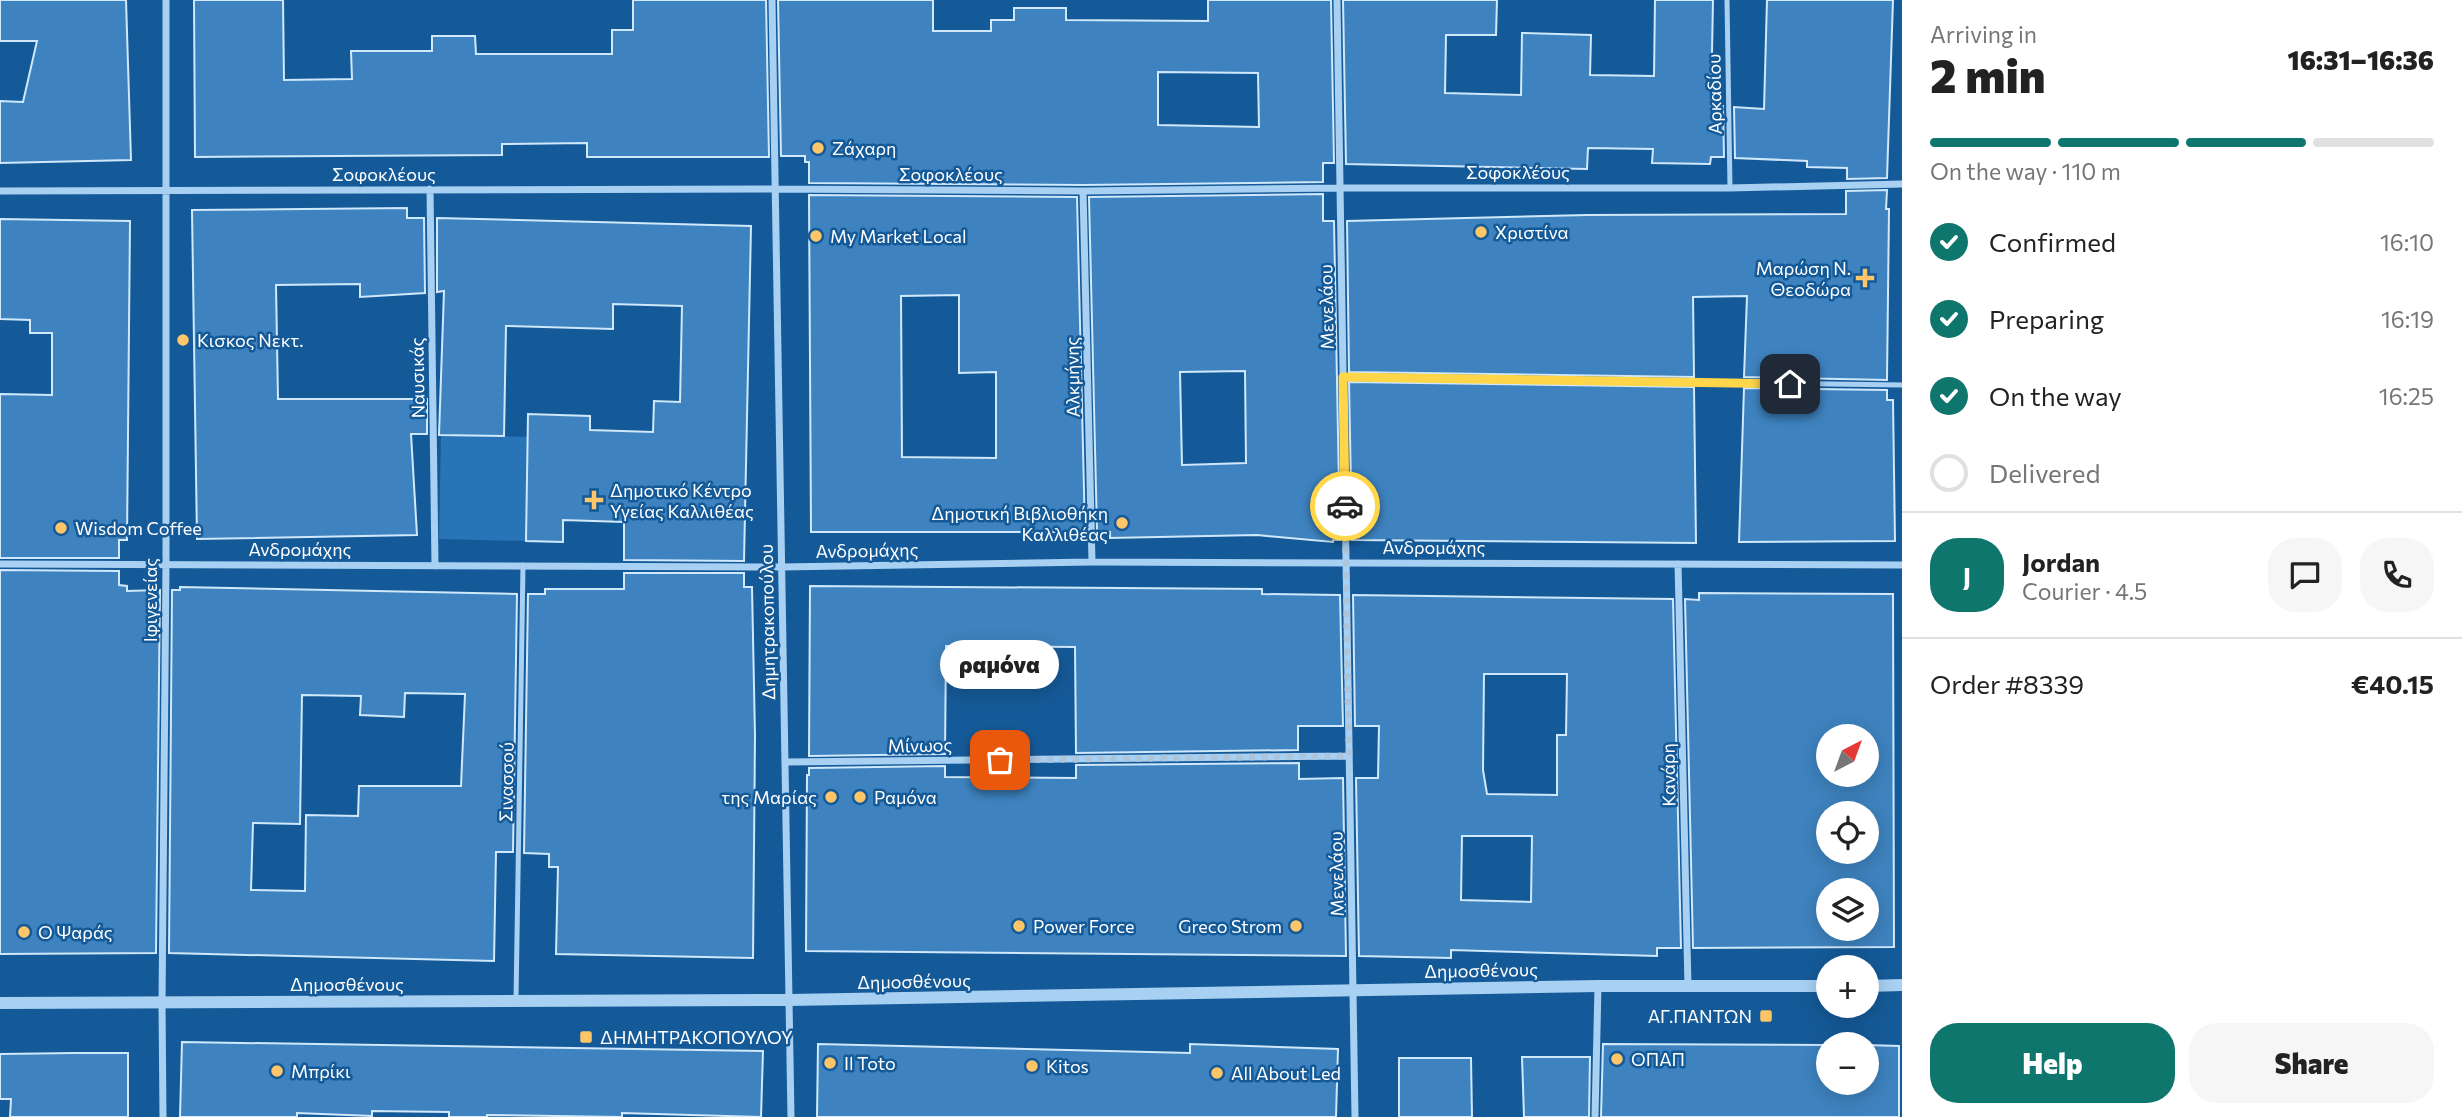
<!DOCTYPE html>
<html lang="en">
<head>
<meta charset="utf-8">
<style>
	body { margin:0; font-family:Commissioner,sans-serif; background:#f6f6f6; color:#222; height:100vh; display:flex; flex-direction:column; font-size:26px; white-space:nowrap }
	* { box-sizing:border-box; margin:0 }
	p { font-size:23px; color:#767676 }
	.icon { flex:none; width:38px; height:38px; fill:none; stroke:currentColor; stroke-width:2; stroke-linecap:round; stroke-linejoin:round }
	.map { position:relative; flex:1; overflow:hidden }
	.drawer { display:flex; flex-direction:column; background:#fff; width:560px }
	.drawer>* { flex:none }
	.needle { width:46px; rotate:41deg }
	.controls { position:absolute; left:1816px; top:724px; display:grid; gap:14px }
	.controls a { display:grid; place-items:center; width:63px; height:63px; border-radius:50%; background:#fff; box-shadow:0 4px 18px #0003; font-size:35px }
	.pin { position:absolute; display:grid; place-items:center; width:60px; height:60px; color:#fff; margin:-30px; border-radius:14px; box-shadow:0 4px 10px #0006 }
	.courier { position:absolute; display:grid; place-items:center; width:70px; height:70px; margin:-35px; border:5px solid #ffd54a; border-radius:50%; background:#fff; color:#222; box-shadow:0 2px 9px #0007 }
	.bubble { position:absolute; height:49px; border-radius:24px; background:#fff; box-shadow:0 4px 18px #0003; font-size:23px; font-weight:800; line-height:49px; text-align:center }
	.overview em { font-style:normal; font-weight:800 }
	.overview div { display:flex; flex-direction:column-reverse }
	.overview { display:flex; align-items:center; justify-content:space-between; height:119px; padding:0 28px }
	h1 { font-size:46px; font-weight:800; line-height:52px }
	.bar { display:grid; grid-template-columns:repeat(4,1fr); gap:10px 7px; align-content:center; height:84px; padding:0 28px }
	.bar i { height:9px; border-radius:5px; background:#e0e0e0 }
	.bar .active { background:#0f766e }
	.bar p { grid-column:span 4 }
	.line { display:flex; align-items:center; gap:18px; padding:0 28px; border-top:2px solid #e0e0e0 }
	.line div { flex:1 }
	.round { display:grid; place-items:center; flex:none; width:74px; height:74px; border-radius:28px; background:#f6f6f6 }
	ol { padding:0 28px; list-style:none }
	li { display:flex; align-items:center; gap:21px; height:77px }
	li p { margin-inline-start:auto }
	li .icon { padding:7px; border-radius:50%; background:#0f766e; color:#fff; stroke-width:4 }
	li:last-child { color:#767676 }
	li i { width:38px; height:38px; border:4px solid #e0e0e0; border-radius:50% }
	.button { display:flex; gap:14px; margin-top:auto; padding:14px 28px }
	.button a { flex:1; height:80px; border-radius:28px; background:#0f766e; color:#fff; font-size:28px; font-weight:800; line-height:80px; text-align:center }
	.button a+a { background:#f6f6f6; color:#222 }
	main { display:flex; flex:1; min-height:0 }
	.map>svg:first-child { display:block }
	.green { fill:#2874b6 }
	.building { fill:#3e83bf; stroke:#d0e8fc; stroke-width:2; fill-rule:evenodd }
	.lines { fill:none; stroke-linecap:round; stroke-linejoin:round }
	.service { stroke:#a8d0f2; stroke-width:5 }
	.minor { stroke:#a8d0f2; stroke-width:7 }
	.tertiary { stroke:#a8d0f2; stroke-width:12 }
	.done { stroke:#adc5db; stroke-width:7; stroke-dasharray:0 12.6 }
	.route { stroke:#ffd54a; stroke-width:9 }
	.poi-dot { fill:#ffc669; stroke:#155a98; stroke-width:2.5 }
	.labels { text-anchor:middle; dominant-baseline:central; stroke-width:5; stroke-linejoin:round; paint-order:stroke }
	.street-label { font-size:18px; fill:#fff; stroke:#155a98 }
	.poi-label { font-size:18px; fill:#fff; stroke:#155a98; text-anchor:start }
</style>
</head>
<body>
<main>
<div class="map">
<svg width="1902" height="1117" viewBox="0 0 1902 1117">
	<rect width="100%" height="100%" fill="#155a98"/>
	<path class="green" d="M441 435 528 437 526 541 439 539Z"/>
	<path class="building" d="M0 0H126L131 160 0 163V101L23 102 37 41H0Z
		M194 0H283L284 80 352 79 351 51H432V36H475L476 54H612V30H633V0H766L769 157H587V143L502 144V155L195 157Z
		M778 0H933V31H991V20H1014V8H1066V20L1208 21V0H1331L1334 163H1323V182L1083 185 809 183V162H805V156H781ZM1158 72 1258 73 1259 127 1158 125Z
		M1343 0H1497L1496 35H1446L1445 93 1521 95 1522 33 1591 35 1590 75 1654 76 1655 0H1713L1711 106H1723L1724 157H1711L1710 164 1652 163 1653 149 1588 148 1587 169 1346 164Z
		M1767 0H1893L1887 178 1847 179V168L1807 167V161L1735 158 1734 107 1764 109Z
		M1887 190 1886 209H1889L1887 380 1744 377 1747 296 1693 297 1694 377 1349 372 1347 221 1587 215 1846 214V191Z
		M1323 194V221H1334L1340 540H1333V542L1257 535 1110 538V532H1097L1089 197ZM1245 371 1246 463 1182 465 1180 372Z
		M809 195 1077 197 1085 532H811ZM959 295V373L996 372V458L902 457 901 296Z
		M407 208V218H424L425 293 360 297V284L276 285 278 399H427V434H411L417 535 197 539 192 210Z
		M437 218 751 226 744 561 624 560V522L563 520V542L526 541 528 414 590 416V430L653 432 654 401 680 402 682 306 613 304V329L506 326 504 436 439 435 444 291 437 292Z
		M0 219 130 221 127 540H119V558H0V394L52 395V333H30V320L0 319Z
		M1349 382 1694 387 1696 543 1352 540Z
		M1744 388 1887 390V400H1893L1895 541 1739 542Z
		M0 570 119 571V585L127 586V591L160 590 156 953 0 954Z
		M624 573H744V587H752L755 736 753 958 556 954 558 867H549V854L524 853 528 594H545V589H624Z
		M810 586 1262 589V594L1340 595 1343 726H1298V750L1076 753 1075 647 946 646 945 754 809 756Z
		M180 587 517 594 513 852H496L494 961 169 953 172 590H180ZM405 693 465 694 461 786H359L358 816 306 815 305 891 251 890 253 823 300 824 302 695 361 696 360 715 404 717Z
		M1699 593 1893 594 1894 947 1693 948 1685 599 1699 600ZM1829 737H1867V775H1829ZM1829 814H1867V852H1829ZM1829 891H1867V929H1829Z
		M1353 595 1673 599 1681 948H1657V956L1451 950V958L1359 956 1356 778H1378L1379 726H1355ZM1484 674H1567L1566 735H1557V795L1487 794 1483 770ZM1462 836H1532L1531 902 1461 900Z
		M1299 763V779L1343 778 1346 956 806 951 807 775H809V768L945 766V777L1076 778V765Z
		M182 1042 763 1051 761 1117 622 1113V1117L487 1115V1117H449V1112L372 1111V1116L297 1113V1117H180Z
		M818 1044 1190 1053V1044L1338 1049 1336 1117H817Z
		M1603 1044 1829 1045V1083H1867V1045L1899 1046V1117H1601Z
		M74 1053H128V1117H10L11 1099H0V1054Z
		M1522 1057H1590L1589 1117H1524Z
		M1399 1058H1471L1472 1117H1399Z"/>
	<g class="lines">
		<path class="service" d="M1727 0 1730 188
			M1343 377 1902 385
			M516 1000 523 565"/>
		<path class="minor" d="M772 0 791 1117
			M1337 0 1355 1117
			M430 189 435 566
			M0 191 775 189 1083 191 1340 188H1730L1902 184
			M1083 191 1092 562
			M0 564 781 567 1092 562 1902 565
			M1678 564 1688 986
			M785 762 1349 756
			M163 1117 162 1003 166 565V0
			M1595 1117 1598 986"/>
		<path class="tertiary" d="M1867 986 1902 985
			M0 1003 789 1000 1598 986H1829"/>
	</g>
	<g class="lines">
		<path class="done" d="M1000 760 1349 756 1345 506"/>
		<path class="route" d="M1345 506 1343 377 1790 384"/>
	</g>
	<g class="poi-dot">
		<circle cx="818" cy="148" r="7"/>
		<circle cx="1481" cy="232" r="7"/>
		<circle cx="816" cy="236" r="7"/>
		<path d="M1861.5 267.5h7v7h7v7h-7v7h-7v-7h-7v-7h7z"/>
		<circle cx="183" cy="340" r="7"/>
		<path d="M590.5 489.5h7v7h7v7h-7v7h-7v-7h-7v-7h7z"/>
		<circle cx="1122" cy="523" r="7"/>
		<circle cx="61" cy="528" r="7"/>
		<circle cx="831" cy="797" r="7"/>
		<circle cx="860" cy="797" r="7"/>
		<circle cx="1019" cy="926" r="7"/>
		<circle cx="1296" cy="926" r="7"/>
		<circle cx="24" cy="932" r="7"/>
		<rect x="1759" y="1009" width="14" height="14" rx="3.5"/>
		<rect x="579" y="1030" width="14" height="14" rx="3.5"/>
		<circle cx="1617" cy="1059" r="7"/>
		<circle cx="830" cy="1063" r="7"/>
		<circle cx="1032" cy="1066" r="7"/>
		<circle cx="277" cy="1071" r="7"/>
		<circle cx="1217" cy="1073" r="7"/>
	</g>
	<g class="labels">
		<g class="street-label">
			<text transform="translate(1714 94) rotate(-91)">Αρκαδίου</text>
			<text x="1518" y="172">Σοφοκλέους</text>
			<text x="384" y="174">Σοφοκλέους</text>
			<text x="951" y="174">Σοφοκλέους</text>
			<text transform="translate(1326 307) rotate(-91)">Μενελάου</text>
			<text transform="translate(1072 377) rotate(-91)">Αλκμήνης</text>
			<text transform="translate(417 378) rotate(-91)">Ναυσικάς</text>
			<text x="1434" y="547">Ανδρομάχης</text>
			<text x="300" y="549">Ανδρομάχης</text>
			<text transform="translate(867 550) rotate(-1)">Ανδρομάχης</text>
			<text transform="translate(150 600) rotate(-90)">Ιφιγενείας</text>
			<text transform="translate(767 622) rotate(-91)">Δημητρακοπούλου</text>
			<text transform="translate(920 745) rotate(-1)">Μίνωος</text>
			<text transform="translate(1668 775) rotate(-91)">Κανάρη</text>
			<text transform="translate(506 782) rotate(-89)">Σινασσού</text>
			<text transform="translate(1336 874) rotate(-91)">Μενελάου</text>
			<text transform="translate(1481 970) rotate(-1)">Δημοσθένους</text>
			<text transform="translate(914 981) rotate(-1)">Δημοσθένους</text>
			<text x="347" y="984">Δημοσθένους</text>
		</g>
		<g class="poi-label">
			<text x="832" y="148">Ζάχαρη</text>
			<text x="1495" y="232">Χριστίνα</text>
			<text x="830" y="236">My Market Local</text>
			<text x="1851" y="268" text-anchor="end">Μαρώση Ν.<tspan x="1851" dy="21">Θεοδώρα</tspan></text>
			<text x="197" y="340">Κισκος Νεκτ.</text>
			<text x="610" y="490">Δημοτικό Κέντρο<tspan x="610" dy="21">Υγείας Καλλιθέας</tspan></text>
			<text x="1108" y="513" text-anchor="end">Δημοτική Βιβλιοθήκη<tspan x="1108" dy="21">Καλλιθέας</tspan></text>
			<text x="75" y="528">Wisdom Coffee</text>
			<text x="817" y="797" text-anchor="end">της Μαρίας</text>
			<text x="874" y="797">Ραμόνα</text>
			<text x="1033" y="926">Power Force</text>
			<text x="1282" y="926" text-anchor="end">Greco Strom</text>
			<text x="38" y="932">Ο Ψαράς</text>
			<text x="1752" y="1016" text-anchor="end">ΑΓ.ΠΑΝΤΩΝ</text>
			<text x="600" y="1037">ΔΗΜΗΤΡΑΚΟΠΟΥΛΟΥ</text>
			<text x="1631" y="1059">ΟΠΑΠ</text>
			<text x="844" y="1063">Il Toto</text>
			<text x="1046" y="1066">Kitos</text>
			<text x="291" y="1071">Μπρίκι</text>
			<text x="1231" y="1073">All About Led</text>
		</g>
	</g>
</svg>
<div class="controls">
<a><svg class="needle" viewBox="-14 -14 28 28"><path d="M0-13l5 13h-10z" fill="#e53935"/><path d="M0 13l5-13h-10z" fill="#767676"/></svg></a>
<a><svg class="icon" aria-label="locate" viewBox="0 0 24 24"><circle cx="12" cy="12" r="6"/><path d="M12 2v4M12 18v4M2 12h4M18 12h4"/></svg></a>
<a><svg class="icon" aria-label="layers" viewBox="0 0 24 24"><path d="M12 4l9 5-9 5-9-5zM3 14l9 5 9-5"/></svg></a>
<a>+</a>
<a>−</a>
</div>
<div class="pin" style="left:1000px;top:760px;background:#ea580c"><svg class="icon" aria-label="bag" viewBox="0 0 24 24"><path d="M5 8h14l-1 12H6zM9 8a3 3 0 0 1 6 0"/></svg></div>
<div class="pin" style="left:1790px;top:384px;background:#1f2937"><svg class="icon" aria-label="home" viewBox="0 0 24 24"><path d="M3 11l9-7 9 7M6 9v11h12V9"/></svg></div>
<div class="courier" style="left:1345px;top:506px"><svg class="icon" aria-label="car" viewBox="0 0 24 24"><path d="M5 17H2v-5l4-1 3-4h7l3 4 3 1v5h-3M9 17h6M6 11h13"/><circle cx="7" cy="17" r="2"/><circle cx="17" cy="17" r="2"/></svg></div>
<div class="bubble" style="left:940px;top:640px;width:119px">ραμόνα</div>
</div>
<section class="drawer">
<div class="overview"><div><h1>2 min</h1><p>Arriving in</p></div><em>16:31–16:36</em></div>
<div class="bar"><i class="active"></i><i class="active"></i><i class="active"></i><i></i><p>On the way · 110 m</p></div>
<ol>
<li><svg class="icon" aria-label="check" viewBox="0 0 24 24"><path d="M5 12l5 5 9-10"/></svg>Confirmed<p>16:10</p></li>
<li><svg class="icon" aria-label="check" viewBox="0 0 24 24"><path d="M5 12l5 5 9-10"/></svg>Preparing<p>16:19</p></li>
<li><svg class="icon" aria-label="check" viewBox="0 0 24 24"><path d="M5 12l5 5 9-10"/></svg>On the way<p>16:25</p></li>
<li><i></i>Delivered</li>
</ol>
<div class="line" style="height:126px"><b class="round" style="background:#0f766e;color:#fff">J</b><div><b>Jordan</b><p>Courier · 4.5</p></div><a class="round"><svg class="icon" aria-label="chat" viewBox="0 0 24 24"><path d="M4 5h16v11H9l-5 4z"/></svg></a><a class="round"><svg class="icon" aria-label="phone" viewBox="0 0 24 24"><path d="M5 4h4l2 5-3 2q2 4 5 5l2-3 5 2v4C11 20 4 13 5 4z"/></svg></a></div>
<div class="line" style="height:91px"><div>Order #8339</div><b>€40.15</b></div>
<div class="button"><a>Help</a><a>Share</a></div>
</section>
</main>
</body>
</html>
